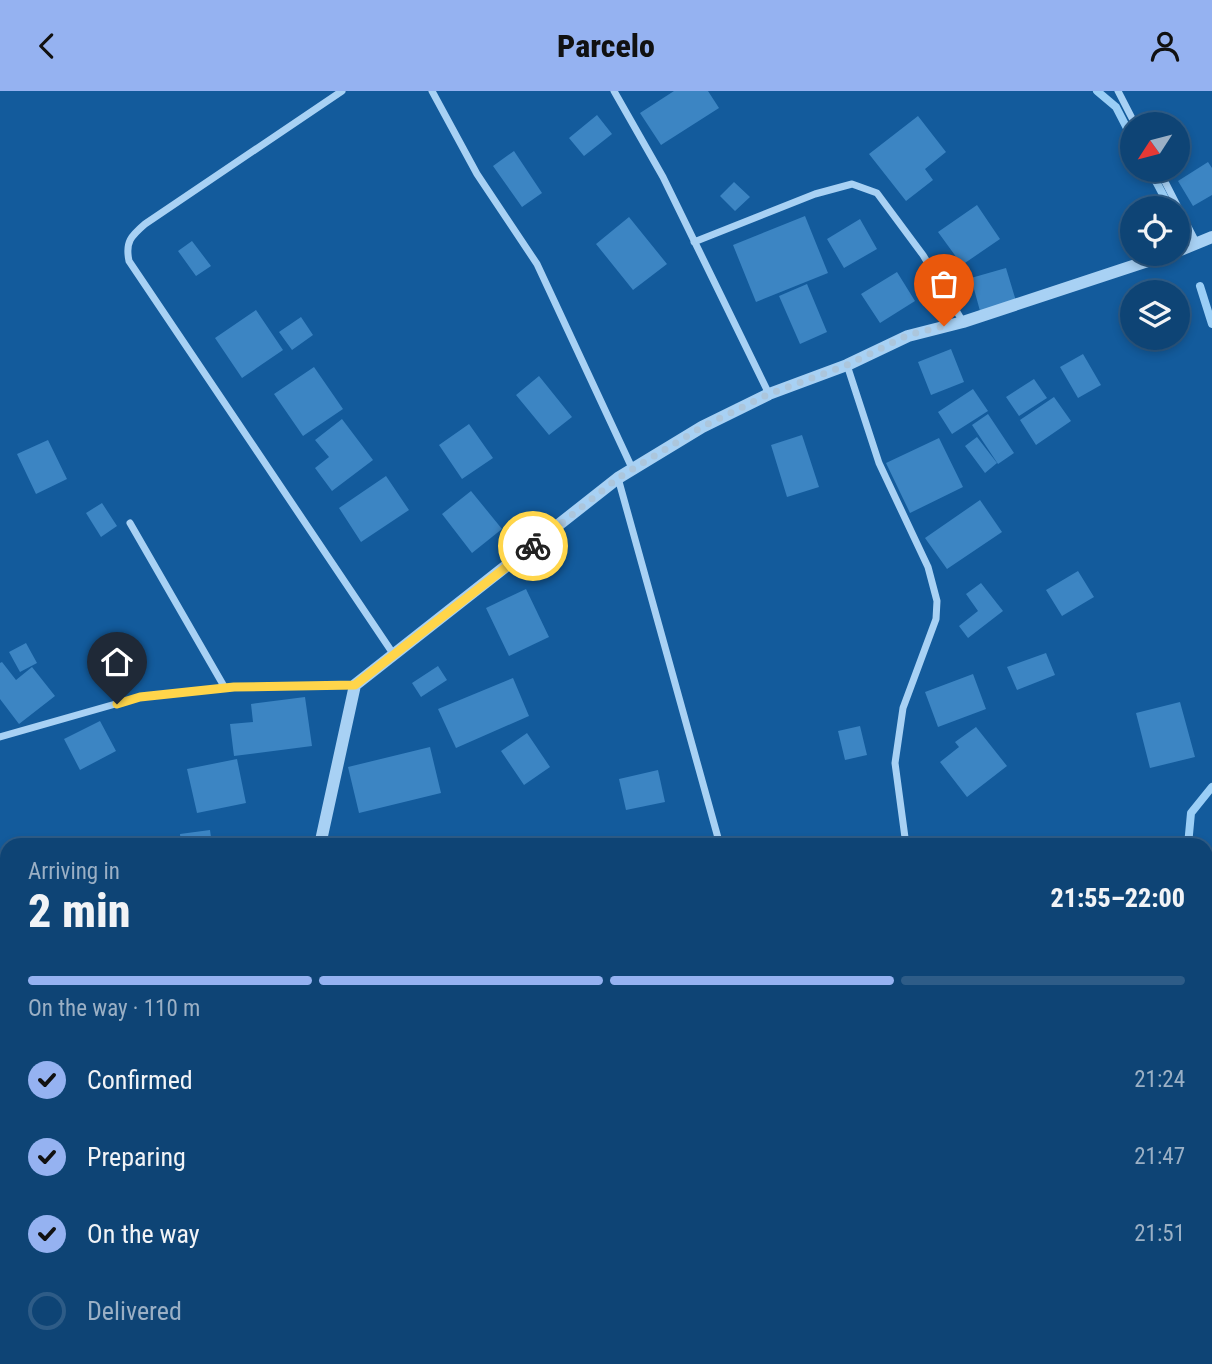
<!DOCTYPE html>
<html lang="en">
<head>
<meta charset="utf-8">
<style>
	body { margin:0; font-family:"Roboto Condensed",sans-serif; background:#174b7a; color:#f1f3f6; height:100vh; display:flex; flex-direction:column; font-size:26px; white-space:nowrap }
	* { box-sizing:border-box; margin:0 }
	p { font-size:23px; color:#9bb0c5 }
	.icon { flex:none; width:38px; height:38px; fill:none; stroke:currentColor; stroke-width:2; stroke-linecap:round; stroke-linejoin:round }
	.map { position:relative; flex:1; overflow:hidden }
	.details { position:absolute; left:0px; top:747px; width:1213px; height:527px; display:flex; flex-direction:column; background:#0e4475; border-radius:21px 21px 0 0; box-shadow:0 4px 10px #0003,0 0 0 2px #2e5c87 }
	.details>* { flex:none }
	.needle { width:46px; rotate:234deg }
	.controls { position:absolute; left:1120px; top:21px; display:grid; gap:14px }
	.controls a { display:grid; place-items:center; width:70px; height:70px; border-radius:50%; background:#0e4475; box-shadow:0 4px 10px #0003,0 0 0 2px #2e5c87; font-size:35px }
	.pin { position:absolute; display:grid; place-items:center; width:60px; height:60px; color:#fff; margin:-72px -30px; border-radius:50% 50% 50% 0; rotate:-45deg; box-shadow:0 0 7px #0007 }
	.pin .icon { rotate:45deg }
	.courier { position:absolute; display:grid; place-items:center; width:70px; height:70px; margin:-35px; border:5px solid #ffd54a; border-radius:50%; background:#fff; color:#222; box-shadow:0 2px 9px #0007 }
	.summary em { font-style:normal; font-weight:800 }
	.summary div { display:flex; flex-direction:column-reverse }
	.summary { display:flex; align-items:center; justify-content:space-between; height:119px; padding:0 28px }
	h1 { font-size:46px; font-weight:800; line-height:52px }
	.bar { display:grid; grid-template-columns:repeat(4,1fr); gap:10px 7px; align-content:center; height:84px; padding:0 28px }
	.bar i { height:9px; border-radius:5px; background:#2e5c87 }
	.bar .selected { background:#95b2f1 }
	.bar p { grid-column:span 4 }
	ol { padding:0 28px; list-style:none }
	li { display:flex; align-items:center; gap:21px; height:77px }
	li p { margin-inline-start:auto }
	li .icon { padding:7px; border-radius:50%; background:#95b2f1; color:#111; stroke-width:4 }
	li:last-child { color:#9bb0c5 }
	li i { width:38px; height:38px; border:4px solid #2e5c87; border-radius:50% }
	header { display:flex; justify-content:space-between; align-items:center; height:91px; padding:0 28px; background:#95b2f1; color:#111; font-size:32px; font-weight:800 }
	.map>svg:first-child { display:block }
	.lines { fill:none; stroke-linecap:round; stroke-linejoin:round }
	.stream { stroke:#9acef6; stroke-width:8 }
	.building { fill:#3c85c3 }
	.minor { stroke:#a8d1f4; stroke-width:7 }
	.tertiary { stroke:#a8d1f4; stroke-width:12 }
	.done { stroke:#acc6dc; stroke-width:7; stroke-dasharray:0 12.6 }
	.route { stroke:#ffd54a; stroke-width:9 }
</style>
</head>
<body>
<header><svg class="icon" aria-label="back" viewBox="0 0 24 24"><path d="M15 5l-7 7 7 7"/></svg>Parcelo<svg class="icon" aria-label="person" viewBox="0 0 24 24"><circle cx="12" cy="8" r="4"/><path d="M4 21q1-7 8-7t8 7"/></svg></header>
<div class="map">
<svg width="1212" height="1273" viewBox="0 0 1212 1273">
	<rect width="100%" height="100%" fill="#135b9c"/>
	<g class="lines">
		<path class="stream" d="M1097 0 1116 16 1132 47
			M1150 79 1170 117
			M1178 132 1181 138
			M1200 195 1212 233
			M1188 754 1191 722 1212 696"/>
	</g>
	<path class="building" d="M674 0H708L719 17 661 54 640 22Z
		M597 24 612 43 584 65 569 47Z
		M918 25 946 61 925 78 933 89 906 110 869 63Z
		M514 60 542 102 522 116 493 75Z
		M1208 71 1212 77V104L1193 115 1178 90Z
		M734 91 750 106 735 120 720 105Z
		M977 114 1000 148 962 174 938 141Z
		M805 125 828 182 756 211 733 154Z
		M629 126 667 173 633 199 596 153Z
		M860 128 877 158 844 177 827 148Z
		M192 150 211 175 196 185 178 160Z
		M1006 177 1016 210 980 220 971 187Z
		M897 181 915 210 880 232 861 203Z
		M807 193 827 241 800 253 779 205Z
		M256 219 283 259 242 287 215 247Z
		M301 226 313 244 292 259 279 241Z
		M951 258 964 291 931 304 918 271Z
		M1083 263 1101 294 1078 307 1060 276Z
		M314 276 343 318 303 345 274 303Z
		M539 285 572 326 549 344 516 304Z
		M1034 288 1047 307 1019 325 1006 306Z
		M973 298 988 320 952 343 938 321Z
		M1054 306 1071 330 1036 354 1020 329Z
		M988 323 1014 362 998 373 972 334Z
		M342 328 373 369 332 400 315 377 329 366 315 349Z
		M469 333 493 367 462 388 439 354Z
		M802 344 819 396 787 406 771 354Z
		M977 346 997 372 985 382 965 355Z
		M939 347 963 396 910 422 886 372Z
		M48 349 67 388 36 403 17 363Z
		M386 385 409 419 361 451 339 417Z
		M471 400 502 438 472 462 442 423Z
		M980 409 1002 441 947 478 925 447Z
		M102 412 117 435 101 446 86 422Z
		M1078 480 1094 506 1062 525 1046 499Z
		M981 492 1003 520 968 547 959 535 978 520 966 503Z
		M526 498 549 546 509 565 486 517Z
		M26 552 37 572 20 581 9 561Z
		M1046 562 1055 584 1017 599 1007 576Z
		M2 571 16 589 32 576 55 605 19 633 0 608V572Z
		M438 575 447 589 421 606 412 592Z
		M973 583 986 618 938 636 925 601Z
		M513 587 529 625 456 657 438 618Z
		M305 606 312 655 234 665 230 633 253 631 251 613Z
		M1180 611 1195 666 1150 677 1136 622Z
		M100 630 116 660 80 679 64 648Z
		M860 635 867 664 845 669 838 640Z
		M976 636 1007 675 967 706 940 671 959 656 955 651Z
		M527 642 550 676 524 694 501 660Z
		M430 656 441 702 359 722 348 676Z
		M237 668 246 712 197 722 187 678Z
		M658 679 665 711 626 719 619 688Z
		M210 739 212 754H181L180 743Z
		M7 795V861H6L0 838V797Z
		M0 932 7 957V984L0 986Z
		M7 1002V1031L1 1032 0 1004Z
		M1212 1048V1104L1206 1105V1050Z
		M7 1094V1123L0 1108V1097Z
		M1 1128 7 1148V1166L0 1168Z
		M7 1199V1229L0 1233V1203Z
		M1212 1247V1273H1194L1192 1267H1206V1249Z
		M13 1267H36V1268L14 1273Z
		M179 1267H224L214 1273H183Z
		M338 1267H367L357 1273H341Z
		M689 1267H731L732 1273H690Z"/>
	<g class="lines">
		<path class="minor" d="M342 0 145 133C131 145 125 151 129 170L394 564
			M432 0 477 83 537 173 632 377
			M614 0 663 86 769 303
			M1118 0 1135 33
			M1159 79 1197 153
			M694 151 815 103 852 93 877 102 923 164 963 231
			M847 274 879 372 928 476 937 510 936 528 903 617 895 672 906 754
			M618 387 720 754
			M130 432 225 597
			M0 646 140 606 234 596 355 594
			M1206 1207H1212
			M134 1267 137 1273
			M655 1267 657 1273
			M946 1273 962 1267"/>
		<path class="tertiary" d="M1178 160 1212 146
			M320 754 355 594 618 387 702 336 769 303 847 274 908 245 963 231 1169 163
			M0 1050 7 1049"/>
	</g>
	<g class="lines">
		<path class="done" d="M533 455 618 387 702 336 769 303 847 274 908 244 944 235"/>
		<path class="route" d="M117 613 140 606 234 596 355 594 533 455"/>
	</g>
</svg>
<div class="controls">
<a><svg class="needle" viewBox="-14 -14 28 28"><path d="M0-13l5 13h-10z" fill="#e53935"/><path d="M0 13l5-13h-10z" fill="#9bb0c5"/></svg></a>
<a><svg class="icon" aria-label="locate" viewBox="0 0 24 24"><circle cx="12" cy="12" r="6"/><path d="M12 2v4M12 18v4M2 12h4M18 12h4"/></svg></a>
<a><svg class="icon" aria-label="layers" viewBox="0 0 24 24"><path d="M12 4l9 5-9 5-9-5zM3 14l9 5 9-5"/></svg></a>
</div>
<div class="pin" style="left:944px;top:235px;background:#ea580c"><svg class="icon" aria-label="bag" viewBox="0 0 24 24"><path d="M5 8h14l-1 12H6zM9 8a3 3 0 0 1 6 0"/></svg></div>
<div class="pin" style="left:117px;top:613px;background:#1f2937"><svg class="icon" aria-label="home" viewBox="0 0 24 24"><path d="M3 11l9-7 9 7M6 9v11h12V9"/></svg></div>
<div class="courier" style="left:533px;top:455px"><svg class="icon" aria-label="bike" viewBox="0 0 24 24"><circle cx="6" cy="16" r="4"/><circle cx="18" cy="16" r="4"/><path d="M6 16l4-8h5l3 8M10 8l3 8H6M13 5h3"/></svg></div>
<section class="details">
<div class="summary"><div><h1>2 min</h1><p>Arriving in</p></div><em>21:55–22:00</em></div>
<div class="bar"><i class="selected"></i><i class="selected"></i><i class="selected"></i><i></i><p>On the way · 110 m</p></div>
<ol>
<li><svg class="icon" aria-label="check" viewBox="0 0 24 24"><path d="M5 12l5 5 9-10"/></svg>Confirmed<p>21:24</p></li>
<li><svg class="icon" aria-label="check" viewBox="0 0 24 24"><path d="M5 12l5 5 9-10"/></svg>Preparing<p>21:47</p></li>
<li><svg class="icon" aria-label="check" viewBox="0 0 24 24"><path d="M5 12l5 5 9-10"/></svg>On the way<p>21:51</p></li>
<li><i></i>Delivered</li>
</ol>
</section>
</div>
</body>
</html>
